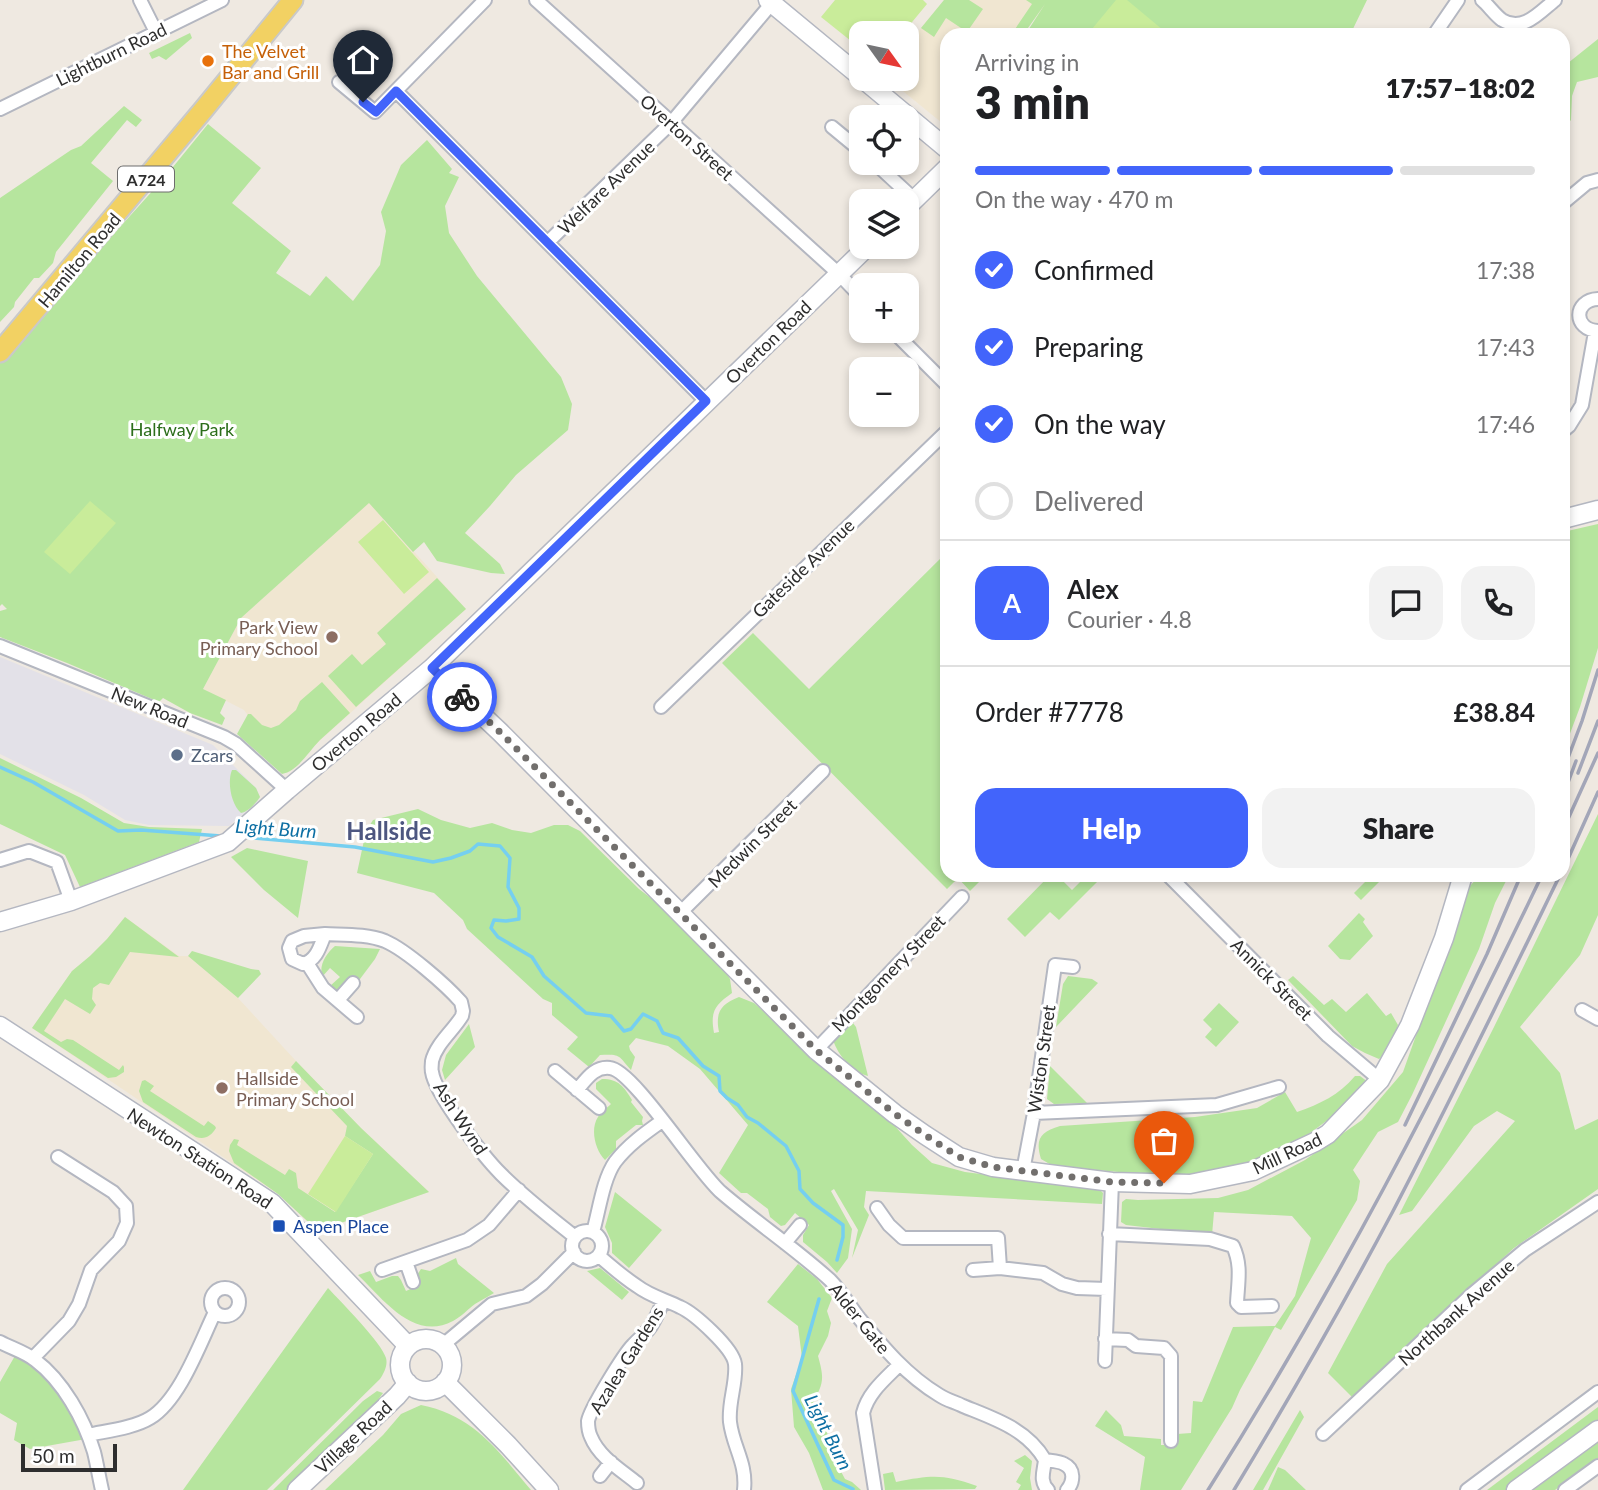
<!DOCTYPE html>
<html lang="en">
<head>
<meta charset="utf-8">
<style>
	body { margin:0; font-family:Lato,sans-serif; background:#f2f2f2; color:#202124; height:100vh; display:flex; flex-direction:column; font-size:26px; white-space:nowrap }
	* { box-sizing:border-box; margin:0 }
	p { font-size:23px; color:#757577 }
	.icon { flex:none; width:38px; height:38px; fill:none; stroke:currentColor; stroke-width:2; stroke-linecap:round; stroke-linejoin:round }
	.map { position:relative; flex:1; overflow:hidden }
	.drawer { position:absolute; left:940px; top:28px; width:630px; height:854px; display:flex; flex-direction:column; background:#fff; border-radius:21px; box-shadow:0 4px 10px #0003 }
	.drawer>* { flex:none }
	.needle { width:46px; rotate:123deg }
	.tools { position:absolute; left:849px; top:21px; display:grid; gap:14px }
	.tools a { display:grid; place-items:center; width:70px; height:70px; border-radius:14px; background:#fff; box-shadow:0 4px 10px #0003; font-size:35px }
	.scale { position:absolute; left:21px; bottom:18px; width:96px; box-sizing:border-box; padding-left:7px; border:4px solid #2e2e2e; border-top:0; font-size:19px; line-height:24px; white-space:nowrap; color:#2e2e2e; -webkit-text-stroke:5px #fff; paint-order:stroke }
	.pin { position:absolute; display:grid; place-items:center; width:60px; height:60px; color:#fff; margin:-72px -30px; border-radius:50% 50% 50% 0; rotate:-45deg; box-shadow:0 0 7px #0007 }
	.pin .icon { rotate:45deg }
	.courier { position:absolute; display:grid; place-items:center; width:70px; height:70px; margin:-35px; border:5px solid #4264fb; border-radius:50%; background:#fff; color:#222; box-shadow:0 2px 9px #0007 }
	.overview em { font-style:normal; font-weight:800 }
	.overview div { display:flex; flex-direction:column-reverse }
	.overview { display:flex; align-items:center; justify-content:space-between; height:119px; padding:0 35px }
	h1 { font-size:46px; font-weight:800; line-height:52px }
	.bar { display:grid; grid-template-columns:repeat(4,1fr); gap:10px 7px; align-content:center; height:84px; padding:0 35px }
	.bar i { height:9px; border-radius:5px; background:#e0e0e0 }
	.bar .active { background:#4264fb }
	.bar p { grid-column:span 4 }
	.line { display:flex; align-items:center; gap:18px; padding:0 35px; border-top:2px solid #e0e0e0 }
	.line div { flex:1 }
	.round { display:grid; place-items:center; flex:none; width:74px; height:74px; border-radius:21px; background:#f2f2f2 }
	ol { padding:0 35px; list-style:none }
	li { display:flex; align-items:center; gap:21px; height:77px }
	li p { margin-inline-start:auto }
	li .icon { padding:7px; border-radius:50%; background:#4264fb; color:#fff; stroke-width:4 }
	li:last-child { color:#757577 }
	li i { width:38px; height:38px; border:4px solid #e0e0e0; border-radius:50% }
	.primary-button { display:flex; gap:14px; margin-top:auto; padding:14px 35px }
	.primary-button a { flex:1; height:80px; border-radius:21px; background:#4264fb; color:#fff; font-size:28px; font-weight:800; line-height:80px; text-align:center }
	.primary-button a+a { background:#f2f2f2; color:#202124 }
	.map>svg:first-child { display:block }
	.industrial { fill:#e3e1e8 }
	.education { fill:#f0e6d1 }
	.green { fill:#b6e59e }
	.pitch { fill:#c9ec9a }
	.lines { fill:none; stroke-linecap:round; stroke-linejoin:round }
	.stream { stroke:#75cff0; stroke-width:3.5 }
	.street-casing { stroke:#b4b7c1; stroke-width:16 }
	.secondary-casing { stroke:#b4b7c1; stroke-width:21 }
	.primary-casing { stroke:#c9c9c9; stroke-width:23 }
	.street { stroke:#fff; stroke-width:12 }
	.secondary { stroke:#fff; stroke-width:18 }
	.primary { stroke:#f2d163; stroke-width:19 }
	.rail { stroke:#a3a6b8; stroke-width:3.5 }
	.done { stroke:#726f6d; stroke-width:7; stroke-dasharray:0 12.6 }
	.route { stroke:#4264fb; stroke-width:9 }
	.food-dot { fill:#e8710a; stroke:#fff; stroke-width:2.5 }
	.education-dot { fill:#8d6e63; stroke:#fff; stroke-width:2.5 }
	.service-dot { fill:#5c6f8a; stroke:#fff; stroke-width:2.5 }
	.transit-dot { fill:#1a4fb4; stroke:#fff; stroke-width:2.5 }
	.labels { text-anchor:middle; dominant-baseline:central; stroke-width:6; stroke-linejoin:round; paint-order:stroke }
	.shield { fill:#fff; stroke:#6d6d6d; stroke-width:2 }
	.shield-label { font-size:16px; font-weight:bold; fill:#2e2e2e }
	.food-label { font-size:18px; fill:#c56008; stroke:#fff; text-anchor:start }
	.street-label { font-size:18px; fill:#2e2e2e; stroke:#fff }
	.park-label { font-size:18px; fill:#2c6e1b; stroke:#fff }
	.education-label { font-size:18px; fill:#785e54; stroke:#fff; text-anchor:end }
	.service-label { font-size:18px; fill:#4e5e75; stroke:#fff; text-anchor:start }
	.transit-label { font-size:18px; fill:#164399; stroke:#fff; text-anchor:start }
	.water-label { font-size:19px; font-style:italic; fill:#0d6fa3; stroke:#fff }
	.district-label { font-size:24px; font-weight:bold; fill:#4d5680; stroke:#fff }
</style>
</head>
<body>
<div class="map">
<svg width="1598" height="1490" viewBox="0 0 1598 1490">
	<rect width="100%" height="100%" fill="#efe9e1"/>
	<path class="industrial" d="M0 657 213 745 256 788 260 797 257 802 229 826 149 825 125 820 84 795 0 754Z"/>
	<path class="education" d="M944 0H1048L1023 35H947V127L888 79H906L907 45Z
		M369 502 466 609 287 770 244 710 203 689 241 618Z
		M125 917 179 956H188L238 998 296 1061 361 1128 429 1192 318 1231 278 1194 32 1028 72 971 90 956 107 939Z"/>
	<path class="green" d="M944 0H969L983 9 967 32 946 18 934 37 921 28Z
		M1026 0H1367L1350 35H1025L1045 4 1023 35H1011L1032 4Z
		M190 33 192 38 166 60 159 56 152 59 149 53Z
		M1598 39V77L1577 82 1572 96 1571 120 1563 129V67Z
		M124 106 142 120 136 127 127 120 91 163 113 181 56 252 53 263 39 278H34L15 302 14 307 0 322V198L71 150 81 146Z
		M208 124 261 168 232 203 291 251 276 273 310 296 326 276 353 301 380 265 386 231 381 212 401 165 427 140 452 169 449 173 459 177 445 206 449 233 477 276 561 377 572 404 568 430 516 475 490 506 465 533 500 564 505 574 491 573 437 561 424 542 413 552 369 503 241 618 203 689 226 700 220 713 225 718 222 725 190 713 163 698 159 702 67 663 0 637V611L7 609 2 604 0 606V361L164 178Z
		M1598 524V648L1580 707 1563 752V532Z
		M947 552V875H986L970 891 958 878 947 889 722 663 753 633 809 689Z
		M437 578 466 609 356 707 328 676 352 654 362 665 386 644 377 633Z
		M322 682 350 713C340 722 330 731 320 740 309 751 298 771 282 774L237 734 248 714H251L262 725 271 728 279 725 296 710 300 701Z
		M0 758 81 798 124 823 149 827 202 829 199 842 80 887 65 855 0 824Z
		M232 770H236L256 788 260 797C256 803 248 812 241 813 231 804 227 782 232 770Z
		M418 809 441 820 470 828 492 823 512 830 531 833 554 825H568L580 831 639 889 669 912 714 953 730 979 732 993C715 1005 710 1011 714 1033L719 1032C715 1012 721 1004 739 997L754 1003 773 1019 789 1037 884 1114 912 1145 932 1163 965 1172 1099 1189 1103 1193 1102 1204 866 1191 864 1207 869 1215 852 1258 858 1230 834 1189 831 1191 852 1229 848 1258 837 1273 827 1262 803 1242V1235L809 1225 795 1213 785 1225 781 1226 770 1217 768 1209 747 1193H741L719 1173 748 1125 700 1069 668 1046 636 1038 629 1046 630 1050 635 1057 631 1070C618 1056 622 1054 600 1055L589 1067 567 1049 578 1037 552 1015V1003L543 999 467 929 463 920 434 893 357 873 366 831 373 820Z
		M1598 814V915L1580 955 1520 1027 1560 1073 1575 1130 1598 1119V1189L1514 1248 1352 1397 1328 1373 1387 1264 1515 1121 1497 1111 1474 1126 1412 1211 1399 1215 1494 1027Z
		M247 848 308 861 298 918 264 890 231 857Z
		M1050 875H1057L1072 890 1087 875H1104L1059 920 1050 912 1025 937 1007 919Z
		M1372 875H1386L1361 900 1354 893Z
		M1480 875H1509L1495 903 1479 949 1412 1095 1398 1122 1378 1132 1353 1170 1360 1181 1357 1200 1281 1330 1275 1327 1240 1390 1232 1408 1181 1490H1140L1145 1457 1095 1426 1106 1410 1121 1425 1124 1436 1161 1439V1445H1176L1177 1434 1191 1433 1193 1401 1202 1402 1233 1327 1275 1326 1295 1296 1311 1238 1292 1216 1214 1212 1212 1235 1126 1225 1121 1222 1122 1202 1126 1199 1138 1200 1218 1198 1248 1190 1305 1160 1362 1120 1403 1072 1469 887Z
		M1359 913 1365 919 1363 922 1373 936 1350 960 1340 959 1328 946Z
		M125 917 179 957 130 952 109 985 100 983 93 988 92 999 96 1005 90 1014 65 999 44 1031 61 1042 67 1039 73 1040 119 1070 123 1065 124 1067V1072L116 1077 108 1078 32 1028 72 971 90 956 107 939Z
		M335 946 380 949 375 959 360 979 350 977 337 990 330 986 340 977 330 968 322 977C319 964 326 954 335 946Z
		M192 951 251 969 259 970 261 974 238 998 188 956Z
		M1068 976 1092 979 1098 983 1056 1027 1063 984Z
		M1293 976 1324 1005 1332 999 1346 1012 1367 993 1386 1016 1391 1013 1398 1025 1390 1047 1386 1053 1379 1059 1365 1053 1352 1046 1288 980Z
		M1219 1003 1239 1022 1216 1047 1205 1037 1212 1029 1203 1020Z
		M850 1019 856 1027 868 1076C852 1072 838 1055 833 1040Z
		M469 1024 475 1047 445 1080 442 1070 446 1055Z
		M296 1061 361 1128 429 1192 318 1231 278 1194 234 1163 229 1151 230 1145 234 1139 239 1140 237 1145 285 1175 289 1169 296 1173 298 1188 335 1212 373 1154 345 1136 347 1126 291 1067Z
		M1050 1066 1087 1103 1054 1104 1047 1099Z
		M1355 1076H1360L1368 1082 1340 1111 1306 1136 1254 1163 1198 1175 1162 1176 1053 1166 1041 1159C1035 1139 1040 1132 1060 1126L1195 1117 1257 1108 1285 1092 1297 1112C1320 1104 1339 1095 1355 1076Z
		M602 1079C619 1079 624 1087 632 1100L631 1102 643 1117 642 1121 643 1125H636L616 1141V1149L605 1160C595 1150 590 1129 598 1117 601 1112 607 1108 611 1104L596 1089V1083Z
		M145 1080 154 1086 150 1091 204 1126 208 1121 215 1126 216 1128C211 1136 205 1140 196 1137L143 1102 139 1091 142 1081Z
		M615 1192 662 1230 629 1268 612 1253V1243L605 1227Z
		M456 1258 458 1264 494 1293C488 1297 481 1300 475 1304 468 1309 461 1317 453 1321 414 1342 383 1299 358 1275L370 1271 376 1282 392 1276H398L401 1280 406 1291 415 1287 417 1275 421 1269 430 1271Z
		M798 1264 817 1279 832 1298 827 1311 831 1323 828 1336 818 1356C825 1381 823 1383 812 1405L824 1423 837 1464 845 1479 852 1482 861 1490H823L809 1453 794 1427 791 1389 802 1358 798 1326 767 1302Z
		M600 1268 629 1292 622 1300 587 1271Z
		M328 1288C340 1301 382 1343 386 1358 388 1365 384 1373 380 1379L267 1490H183Z
		M16 1354 54 1380 86 1439 30 1449 14 1440 17 1423 0 1413V1382Z
		M377 1391 383 1393 372 1408 288 1490H273L363 1401Z
		M421 1405C475 1416 498 1451 531 1490H325L383 1435 401 1414Z
		M1598 1407V1423L1509 1490H1487Z
		M1300 1410 1304 1417 1263 1490H1253Z
		M1598 1442V1458L1555 1490H1533Z
		M1025 1455 1032 1461 1030 1478 1032 1490H1018L1021 1485 1016 1482 1024 1468 1014 1461Z
		M1278 1467 1285 1470 1306 1490H1268Z
		M893 1472 896 1482C932 1475 943 1474 977 1486L975 1489 885 1490 883 1474Z"/>
	<path class="pitch" d="M835 0H923L927 4 903 33H861V49L821 17Z
		M1116 0H1127L1169 35H1087Z
		M90 501 116 523 70 574 44 552Z
		M383 520 429 572 404 594 358 542Z
		M345 1136 373 1154 336 1212 308 1194Z"/>
	<g class="lines">
		<path class="stream" d="M0 767 33 782 118 831 141 830 221 836
			M243 837 355 847 433 862 451 858 470 851 478 844 500 846 510 858 508 887 519 908V919L506 921 494 920 491 928 498 937 532 957 544 976 586 1013 611 1016 624 1031 631 1029 643 1014 657 1021 663 1033 678 1038 703 1066 719 1076 720 1091 727 1098 738 1105 747 1117 758 1123 786 1146 799 1171 800 1189 813 1203 843 1225V1237L837 1260
			M819 1299 793 1391 834 1480 853 1489"/>
		<defs>
			<path id="street" d="M140 0 156 32
				M536 0 839 274 861 297
				M1482 0C1489 6 1495 15 1502 20 1523 33 1540 12 1555 0
				M1434 35 1458 0
				M339 82 375 112 485 0
				M396 91 706 401
				M0 109 222 0
				M832 127 861 151
				M875 163 915 200
				M1563 203 1587 183 1598 180
				M548 242 671 123 772 3
				M1598 299C1573 300 1573 330 1598 331
				M893 331 947 385
				M1563 431 1569 426 1582 405 1595 332
				M0 646 224 737 236 744 287 790
				M661 707 947 431
				M0 860 29 851 57 862 71 901
				M1168 875 1328 1036 1380 1080
				M679 914 823 771
				M325 934 304 936 292 941 289 948 292 959 303 964C317 960 320 946 325 934 344 935 367 934 385 941 406 950 446 985 461 1002L463 1011 462 1016C453 1031 436 1044 432 1061 432 1063 431 1070 432 1072 435 1094 484 1157 501 1174 524 1197 550 1217 575 1237
				M307 963 323 988 357 1017
				M338 1000 353 983
				M1582 1010 1598 1019
				M816 1050 962 897
				M555 1071 599 1108
				M577 1090C586 1080 594 1066 610 1068 633 1070 698 1173 722 1193 757 1223 796 1249 830 1280 841 1291 849 1305 859 1318 883 1347 906 1375 939 1395 946 1400 955 1402 963 1406 995 1419 1027 1429 1045 1460
				M1034 1113 1217 1105 1279 1087
				M1023 1171 1034 1113 1055 965 1073 967
				M877 1208 889 1225 903 1238H998L1000 1268
				M572 1246a15 15 0 1 1 30 0a15 15 0 1 1-30 0Z
				M593 1232C599 1211 603 1179 615 1162 628 1145 645 1133 662 1121
				M1109 1234 1210 1239 1233 1246C1242 1265 1238 1282 1237 1303L1241 1307 1272 1306
				M785 1243 800 1225
				M599 1256C611 1266 623 1277 637 1286 650 1296 666 1300 680 1307 694 1313 733 1348 735 1364 737 1383 728 1402 730 1422 733 1447 747 1463 744 1490
				M406 1262 413 1282
				M382 1270 467 1240 489 1225 519 1190
				M973 1270 1000 1268 1043 1273 1062 1284 1077 1288 1107 1289
				M211 1302a14 14 0 1 1 28 0a14 14 0 1 1-28 0Z
				M1105 1339 1128 1340 1136 1346 1164 1348 1171 1356V1441
				M0 1342C11 1348 25 1352 35 1360 63 1381 84 1419 94 1452 97 1464 99 1477 102 1490
				M443 1345 492 1304 526 1296 542 1284 574 1252
				M33 1358 69 1321 79 1304 91 1270 119 1241 127 1223 126 1206 113 1192 58 1157
				M1105 1361 1112 1182
				M1323 1434 1471 1295 1525 1250 1598 1202
				M88 1435C106 1431 134 1428 150 1418 180 1400 200 1343 215 1312
				M600 1476 611 1462
				M637 1483C621 1470 599 1457 591 1437 589 1433 588 1425 588 1421 590 1409 624 1354 633 1345 639 1338 646 1334 651 1326 656 1318 660 1309 663 1301
				M875 1490 863 1413C868 1393 884 1380 899 1365
				M1048 1490C1039 1481 1044 1471 1045 1460 1051 1461 1059 1461 1064 1464 1075 1469 1074 1482 1067 1490
				M1467 1490 1598 1392
				M1565 1490 1598 1466"/>
			<path id="secondary" d="M768 0 861 77
				M863 79 947 149
				M906 208 947 168
				M1563 519 1598 510
				M432 668 500 732 816 1050 895 1114 925 1135 959 1157 993 1167 1112 1182 1190 1184 1253 1171 1315 1142 1328 1134 1380 1080 1410 1025 1444 938 1463 875
				M0 922 71 901 228 842 287 790 432 668 867 247
				M0 1026 272 1203 408 1346
				M400 1365a26 26 0 1 1 52 0a26 26 0 1 1-52 0Z
				M445 1382 508 1445 549 1490
				M297 1490 397 1396 408 1383
				M1516 1490 1598 1430"/>
			<path id="primary" d="M0 352 204 109 293 0"/>
		</defs>
		<use href="#street" class="street-casing"/>
		<use href="#secondary" class="secondary-casing"/>
		<use href="#primary" class="primary-casing"/>
		<use href="#street" class="street"/>
		<use href="#secondary" class="secondary"/>
		<use href="#primary" class="primary"/>
		<path class="rail" d="M1563 771 1582 721 1598 670
			M1578 773 1598 721
			M1563 796 1576 761
			M1563 830 1598 753
			M1563 870 1598 792
			M1405 1125 1487 954 1521 875
			M1208 1490C1333 1293 1441 1086 1542 875
			M1234 1490C1289 1399 1342 1307 1392 1213 1450 1102 1505 988 1560 875"/>
	</g>
	<g class="lines">
		<path class="done" d="M462 697 500 732 816 1050 895 1114 925 1135 959 1157 993 1167 1112 1182 1164 1183"/>
		<path class="route" d="M363 102 376 112 396 91 706 401 432 668 462 697"/>
	</g>
	<circle class="food-dot" cx="208" cy="61" r="7"/>
	<g class="education-dot">
		<circle cx="332" cy="637" r="7"/>
		<circle cx="222" cy="1088" r="7"/>
	</g>
	<circle class="service-dot" cx="177" cy="755" r="7"/>
	<rect class="transit-dot" x="272" y="1219" width="14" height="14" rx="3.5"/>
	<g class="labels">
		<rect class="shield" x="118" y="166.5" width="56" height="25" rx="5"/>
		<g class="shield-label">
			<text x="146" y="179">A724</text>
		</g>
		<g class="food-label">
			<text x="222" y="51">The Velvet<tspan x="222" dy="21">Bar and Grill</tspan></text>
		</g>
		<g class="street-label">
			<text transform="translate(111 54) rotate(-26)">Lightburn Road</text>
			<text transform="translate(687 137) rotate(42)">Overton Street</text>
			<text transform="translate(606 187) rotate(-44)">Welfare Avenue</text>
			<text transform="translate(79 260) rotate(-50)">Hamilton Road</text>
			<text transform="translate(768 342) rotate(-44)">Overton Road</text>
			<text transform="translate(803 568) rotate(-44)">Gateside Avenue</text>
			<text transform="translate(150 707) rotate(22)">New Road</text>
			<text transform="translate(356 732) rotate(-40)">Overton Road</text>
			<text transform="translate(752 843) rotate(-45)">Medwin Street</text>
			<text transform="translate(888 973) rotate(-46)">Montgomery Street</text>
			<text transform="translate(1272 979) rotate(45)">Annick Street</text>
			<text transform="translate(1041 1059) rotate(-82)">Wiston Street</text>
			<text transform="translate(461 1118) rotate(57)">Ash Wynd</text>
			<text transform="translate(1287 1153) rotate(-25)">Mill Road</text>
			<text transform="translate(200 1158) rotate(33)">Newton Station Road</text>
			<text transform="translate(1456 1312) rotate(-42)">Northbank Avenue</text>
			<text transform="translate(860 1318) rotate(51)">Alder Gate</text>
			<text transform="translate(626 1360) rotate(-58)">Azalea Gardens</text>
			<text transform="translate(353 1437) rotate(-43)">Village Road</text>
		</g>
		<g class="park-label">
			<text x="182" y="429">Halfway Park</text>
		</g>
		<g class="education-label">
			<text x="318" y="627">Park View<tspan x="318" dy="21">Primary School</tspan></text>
			<text x="236" y="1078" text-anchor="start">Hallside<tspan x="236" dy="21">Primary School</tspan></text>
		</g>
		<g class="service-label">
			<text x="191" y="755">Zcars</text>
		</g>
		<g class="transit-label">
			<text x="293" y="1226">Aspen Place</text>
		</g>
		<g class="water-label">
			<text transform="translate(276 828) rotate(4)">Light Burn</text>
			<text transform="translate(829 1432) rotate(63)">Light Burn</text>
		</g>
		<g class="district-label">
			<text x="389" y="830">Hallside</text>
		</g>
	</g>
</svg>
<div class="tools">
<a><svg class="needle" viewBox="-14 -14 28 28"><path d="M0-13l5 13h-10z" fill="#e53935"/><path d="M0 13l5-13h-10z" fill="#757577"/></svg></a>
<a><svg class="icon" aria-label="locate" viewBox="0 0 24 24"><circle cx="12" cy="12" r="6"/><path d="M12 2v4M12 18v4M2 12h4M18 12h4"/></svg></a>
<a><svg class="icon" aria-label="layers" viewBox="0 0 24 24"><path d="M12 4l9 5-9 5-9-5zM3 14l9 5 9-5"/></svg></a>
<a>+</a>
<a>−</a>
</div>
<div class="scale">50 m</div>
<div class="pin" style="left:1164px;top:1183px;background:#ea580c"><svg class="icon" aria-label="bag" viewBox="0 0 24 24"><path d="M5 8h14l-1 12H6zM9 8a3 3 0 0 1 6 0"/></svg></div>
<div class="pin" style="left:363px;top:102px;background:#1f2937"><svg class="icon" aria-label="home" viewBox="0 0 24 24"><path d="M3 11l9-7 9 7M6 9v11h12V9"/></svg></div>
<div class="courier" style="left:462px;top:697px"><svg class="icon" aria-label="bike" viewBox="0 0 24 24"><circle cx="6" cy="16" r="4"/><circle cx="18" cy="16" r="4"/><path d="M6 16l4-8h5l3 8M10 8l3 8H6M13 5h3"/></svg></div>
<section class="drawer">
<div class="overview"><div><h1>3 min</h1><p>Arriving in</p></div><em>17:57–18:02</em></div>
<div class="bar"><i class="active"></i><i class="active"></i><i class="active"></i><i></i><p>On the way · 470 m</p></div>
<ol>
<li><svg class="icon" aria-label="check" viewBox="0 0 24 24"><path d="M5 12l5 5 9-10"/></svg>Confirmed<p>17:38</p></li>
<li><svg class="icon" aria-label="check" viewBox="0 0 24 24"><path d="M5 12l5 5 9-10"/></svg>Preparing<p>17:43</p></li>
<li><svg class="icon" aria-label="check" viewBox="0 0 24 24"><path d="M5 12l5 5 9-10"/></svg>On the way<p>17:46</p></li>
<li><i></i>Delivered</li>
</ol>
<div class="line" style="height:126px"><b class="round" style="background:#4264fb;color:#fff">A</b><div><b>Alex</b><p>Courier · 4.8</p></div><a class="round"><svg class="icon" aria-label="chat" viewBox="0 0 24 24"><path d="M4 5h16v11H9l-5 4z"/></svg></a><a class="round"><svg class="icon" aria-label="phone" viewBox="0 0 24 24"><path d="M5 4h4l2 5-3 2q2 4 5 5l2-3 5 2v4C11 20 4 13 5 4z"/></svg></a></div>
<div class="line" style="height:91px"><div>Order #7778</div><b>£38.84</b></div>
<div class="primary-button"><a>Help</a><a>Share</a></div>
</section>
</div>
</body>
</html>
